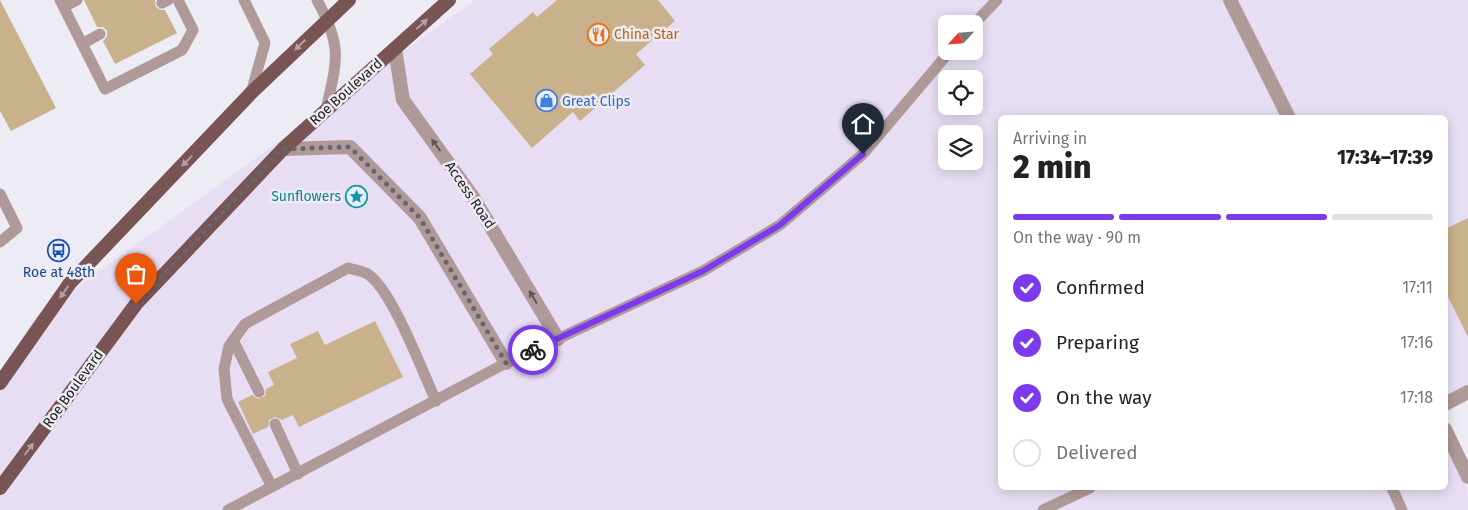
<!DOCTYPE html>
<html lang="en">
<head>
<meta charset="utf-8">
<style>
	body { margin:0; font-family:"Fira Sans",sans-serif; background:#f6f6f6; color:#222; height:100vh; display:flex; flex-direction:column; font-size:19px; white-space:nowrap }
	* { box-sizing:border-box; margin:0 }
	p { font-size:16px; color:#767676 }
	.icon { flex:none; width:28px; height:28px; fill:none; stroke:currentColor; stroke-width:2; stroke-linecap:round; stroke-linejoin:round }
	.map { position:relative; flex:1; overflow:hidden }
	.panel { position:absolute; left:998px; top:115px; width:450px; height:375px; display:flex; flex-direction:column; background:#fff; border-radius:8px; box-shadow:0 2px 12px #0003 }
	.panel>* { flex:none }
	.needle { width:32px; rotate:244deg }
	.tools { position:absolute; left:938px; top:15px; display:grid; gap:10px }
	.tools a { display:grid; place-items:center; width:45px; height:45px; border-radius:8px; background:#fff; box-shadow:0 2px 12px #0003; font-size:25px }
	.pin { position:absolute; display:grid; place-items:center; width:42px; height:42px; color:#fff; margin:-51px -21px; border-radius:50% 50% 50% 0; rotate:-45deg; box-shadow:0 0 5px #0007 }
	.pin .icon { rotate:45deg }
	.courier { position:absolute; display:grid; place-items:center; width:50px; height:50px; margin:-25px; border:4px solid #7c3aed; border-radius:50%; background:#fff; color:#222; box-shadow:0 1px 6px #0007 }
	.head em { font-style:normal; font-weight:800 }
	.head div { display:flex; flex-direction:column-reverse }
	.head { display:flex; align-items:center; justify-content:space-between; height:85px; padding:0 15px }
	h1 { font-size:32px; font-weight:800; line-height:38px }
	.bar { display:grid; grid-template-columns:repeat(4,1fr); gap:8px 5px; align-content:center; height:60px; padding:0 15px }
	.bar i { height:6px; border-radius:4px; background:#e0e0e0 }
	.bar .selected { background:#7c3aed }
	.bar p { grid-column:span 4 }
	ol { padding:0 15px; list-style:none }
	li { display:flex; align-items:center; gap:15px; height:55px }
	li p { margin-inline-start:auto }
	li .icon { padding:5px; border-radius:50%; background:#7c3aed; color:#fff; stroke-width:4 }
	li:last-child { color:#767676 }
	li i { width:28px; height:28px; border:2px solid #e0e0e0; border-radius:50% }
	.map>svg:first-child { display:block }
	.commercial { fill:#e7def3; fill-rule:evenodd }
	.building { fill:#c9b18c }
	.lines { fill:none; stroke-linecap:round; stroke-linejoin:round }
	.service { stroke:#af9999; stroke-width:11 }
	.minor { stroke:#af9999; stroke-width:14 }
	.tertiary { stroke:#af9999; stroke-width:14 }
	.primary { stroke:#795455; stroke-width:14 }
	.oneway { fill:#b3a0a4 }
	.oneway2 { fill:#605558 }
	.done { stroke:#67666c; stroke-width:5; stroke-dasharray:0 9 }
	.route { stroke:#7c3aed; stroke-width:6 }
	.labels { text-anchor:middle; dominant-baseline:central; stroke-width:5; stroke-linejoin:round; paint-order:stroke }
	.food-label { font-size:14px; fill:#c56008; stroke:#edebf4; text-anchor:start }
	.street-label { font-size:14px; fill:#1f1e22; stroke:#edebf4 }
	.shop-label { font-size:14px; fill:#366cbe; stroke:#edebf4; text-anchor:start }
	.culture-label { font-size:14px; fill:#0d838f; stroke:#edebf4; text-anchor:end }
	.transit-label { font-size:14px; fill:#164399; stroke:#edebf4 }
</style>
</head>
<body>
<div class="map">
<svg width="1468" height="510" viewBox="0 0 1468 510">
	<rect width="100%" height="100%" fill="#edebf4"/>
	<path class="commercial" d="M475 0H1468V391L1445 403V118H1000V488H1445V434L1468 493V510H0V377L33 319ZM946 24H974V51H946ZM946 79H974V106H946ZM946 134H974V161H946Z"/>
	<path class="building" d="M0 0 56 108 11 131 0 111Z
		M84 0H155L156 7 161 10H165L177 33 115 64 103 41 107 37V31L103 27H97Z
		M557 0H658L675 21 636 54 645 65 580 121 573 112 532 148 470 74 493 54 489 49 533 12 537 17Z
		M1468 218V337L1445 291V229Z
		M375 321 403 377 299 427 293 415 282 420 275 417 269 420 268 427 253 434 238 402 252 395 258 399 265 396 266 389 274 385 268 372 297 358 290 344 318 331 325 345Z"/>
	<g class="lines">
		<path class="service" d="M60 0 105 89 182 50 193 30 178 0
			M244 0 265 43 251 93
			M317 0C343 47 337 60 326 110
			M162 3 168 0
			M64 7 77 0
			M974 24 997 0
			M82 44 100 34
			M0 194 17 228 0 242
			M233 340 259 392
			M275 424 298 474
			M272 487 227 399 224 369 229 346 245 324 348 268C354 270 364 271 369 275 393 292 423 373 436 401
			M1392 488 1402 510
			M228 510 506 363 703 271 780 225 863 154 950 51
			M1043 510 1090 488"/>
		<path class="minor" d="M395 49 403 100 473 197 558 339
			M283 149 350 147 420 218 506 363
			M1445 429 1468 477"/>
		<path class="tertiary" d="M1230 0 1289 118
			M1445 404 1468 392"/>
		<path class="primary" d="M0 383 70 283 251 93 349 0
			M0 488 136 304 283 149 449 0"/>
	</g>
	<defs><path id="oneway-solid" d="M-6-.8H1V-3.2L6.5 0L1 3.2V.8H-6Z" transform="scale(1.25)"/></defs>
	<g class="oneway">
		<use href="#oneway-solid" transform="translate(422 24) rotate(-42)"/>
		<use href="#oneway-solid" transform="translate(300 45) rotate(136)"/>
		<use href="#oneway-solid" transform="translate(187 161) rotate(134)"/>
		<use href="#oneway-solid" transform="translate(64 292) rotate(125)"/>
		<use href="#oneway-solid" transform="translate(29 449) rotate(-54)"/>
	</g>
	<g class="oneway2">
		<use href="#oneway-solid" transform="translate(436 145) rotate(-126)"/>
		<use href="#oneway-solid" transform="translate(533 297) rotate(-121)"/>
	</g>
	<g class="lines">
		<path class="done" d="M136 304 282 149 350 147 420 218 506 363 533 350"/>
		<path class="route" d="M533 350 703 271 780 225 863 154"/>
	</g>
	<defs>
		<symbol id="restaurant-ring" viewBox="-11 -11 22 22"><circle r="9.5" fill="#edebf4" stroke="#e8710a" stroke-width="1.5"/><path d="M-5-6h1v4h1v-4h1v4h1v-4h1v5L-1.5 .5V6h-2V.5L-5-1ZM5-6V6H3V1.5H1.5Q1.5-4 5-6Z" fill="#e8710a"/></symbol>
		<symbol id="shop-ring" viewBox="-11 -11 22 22"><circle r="9.5" fill="#edebf4" stroke="#3f7fe0" stroke-width="1.5"/><path d="M-5-2.5h2.3a2.7 3.5 0 0 1 5.4 0H5L5.5 6h-11ZM-1.5-2.5h3a1.5 2.3 0 0 0-3 0Z" fill="#3f7fe0"/></symbol>
		<symbol id="sight-ring" viewBox="-11 -11 22 22"><circle r="9.5" fill="#edebf4" stroke="#0f9aa8" stroke-width="1.5"/><path d="M0-6L1.8-2.2L6-1.7L2.9 1.2L3.7 5.4L0 3.3L-3.7 5.4L-2.9 1.2L-6-1.7L-1.8-2.2Z" fill="#0f9aa8"/></symbol>
		<symbol id="bus-ring" viewBox="-11 -11 22 22"><circle r="9.5" fill="#edebf4" stroke="#1a4fb4" stroke-width="1.5"/><path d="M-5-6H5V4H4V6H2V4H-2V6H-4V4H-5ZM-3.5-4V0h7V-4ZM-3.5 1.2v1.5H-2V1.2ZM2 1.2v1.5H3.5V1.2Z" fill="#1a4fb4"/></symbol>
	</defs>
	<g fill-rule="evenodd">
		<use href="#restaurant-ring" x="586" y="22" width="25" height="25"/>
		<use href="#shop-ring" x="534" y="88" width="25" height="25"/>
		<use href="#sight-ring" x="344" y="184" width="25" height="25"/>
		<use href="#bus-ring" x="46" y="238" width="25" height="25"/>
	</g>
	<g class="labels">
		<g class="food-label">
			<text x="614" y="34">China Star</text>
		</g>
		<g class="street-label">
			<text transform="translate(346 92) rotate(-42)">Roe Boulevard</text>
			<text transform="translate(470 195) rotate(56)">Access Road</text>
			<text transform="translate(73 389) rotate(-54)">Roe Boulevard</text>
		</g>
		<g class="shop-label">
			<text x="562" y="101">Great Clips</text>
		</g>
		<g class="culture-label">
			<text x="341" y="196">Sunflowers</text>
		</g>
		<g class="transit-label">
			<text x="59" y="272">Roe at 48th</text>
		</g>
	</g>
</svg>
<div class="tools">
<a><svg class="needle" viewBox="-14 -14 28 28"><path d="M0-13l5 13h-10z" fill="#e53935"/><path d="M0 13l5-13h-10z" fill="#767676"/></svg></a>
<a><svg class="icon" aria-label="locate" viewBox="0 0 24 24"><circle cx="12" cy="12" r="6"/><path d="M12 2v4M12 18v4M2 12h4M18 12h4"/></svg></a>
<a><svg class="icon" aria-label="layers" viewBox="0 0 24 24"><path d="M12 4l9 5-9 5-9-5zM3 14l9 5 9-5"/></svg></a>
</div>
<div class="pin" style="left:136px;top:304px;background:#ea580c"><svg class="icon" aria-label="bag" viewBox="0 0 24 24"><path d="M5 8h14l-1 12H6zM9 8a3 3 0 0 1 6 0"/></svg></div>
<div class="pin" style="left:863px;top:154px;background:#1f2937"><svg class="icon" aria-label="home" viewBox="0 0 24 24"><path d="M3 11l9-7 9 7M6 9v11h12V9"/></svg></div>
<div class="courier" style="left:533px;top:350px"><svg class="icon" aria-label="bike" viewBox="0 0 24 24"><circle cx="6" cy="16" r="4"/><circle cx="18" cy="16" r="4"/><path d="M6 16l4-8h5l3 8M10 8l3 8H6M13 5h3"/></svg></div>
<section class="panel">
<div class="head"><div><h1>2 min</h1><p>Arriving in</p></div><em>17:34–17:39</em></div>
<div class="bar"><i class="selected"></i><i class="selected"></i><i class="selected"></i><i></i><p>On the way · 90 m</p></div>
<ol>
<li><svg class="icon" aria-label="check" viewBox="0 0 24 24"><path d="M5 12l5 5 9-10"/></svg>Confirmed<p>17:11</p></li>
<li><svg class="icon" aria-label="check" viewBox="0 0 24 24"><path d="M5 12l5 5 9-10"/></svg>Preparing<p>17:16</p></li>
<li><svg class="icon" aria-label="check" viewBox="0 0 24 24"><path d="M5 12l5 5 9-10"/></svg>On the way<p>17:18</p></li>
<li><i></i>Delivered</li>
</ol>
</section>
</div>
</body>
</html>
